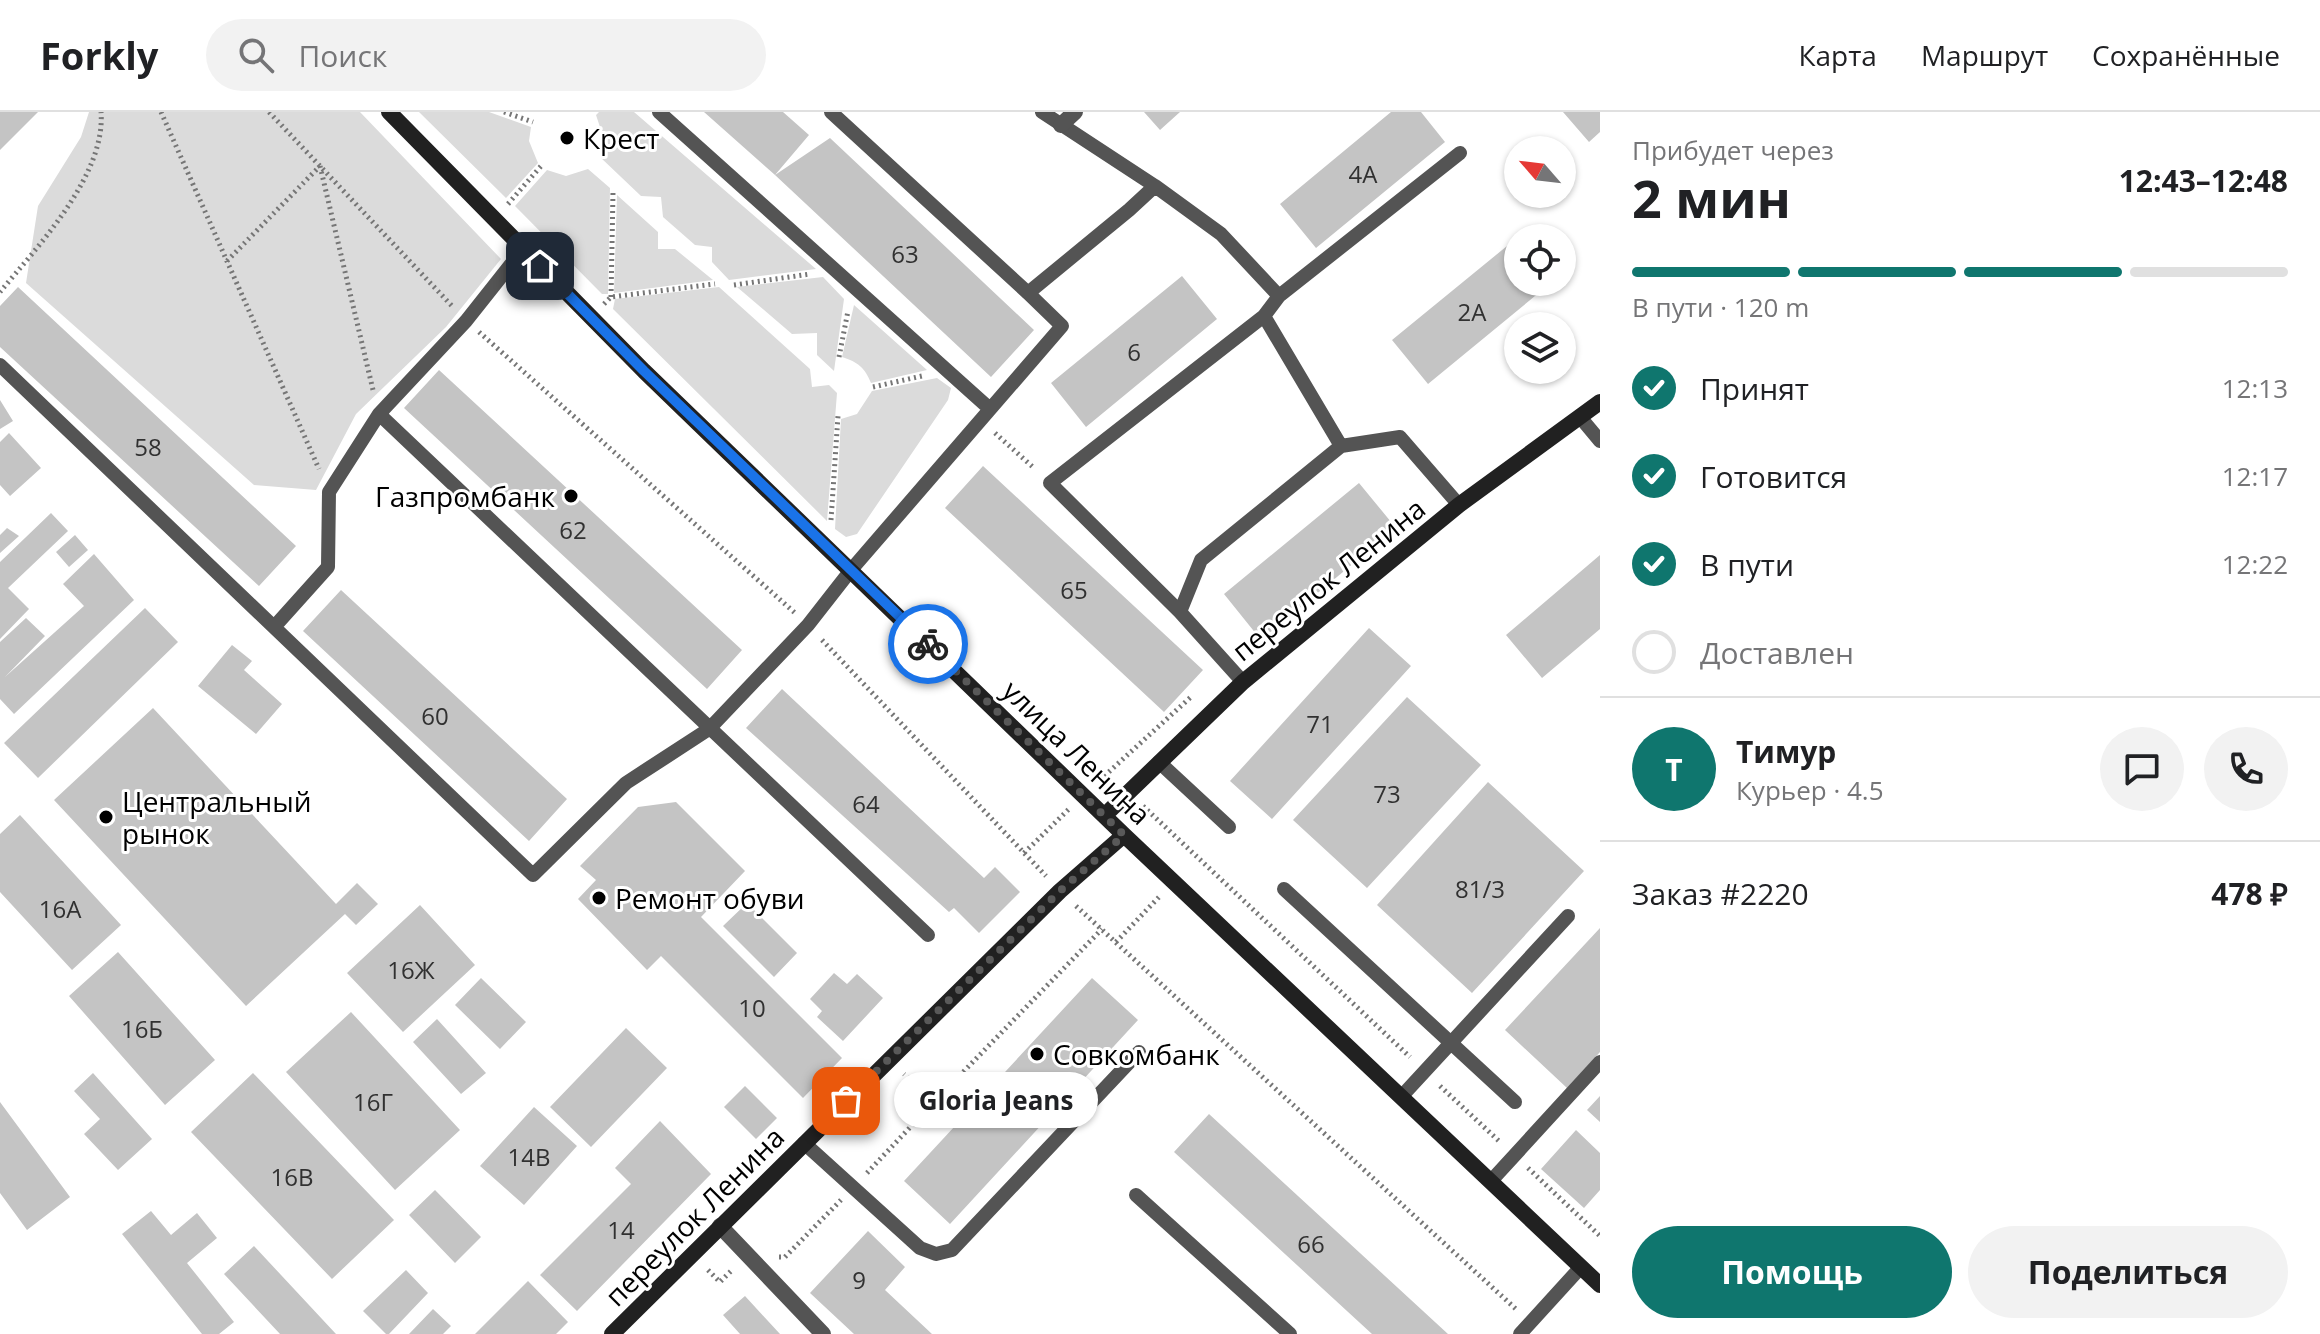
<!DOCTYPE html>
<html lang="ru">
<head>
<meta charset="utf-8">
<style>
	body { margin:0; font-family:"Open Sans",sans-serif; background:#f2f2f2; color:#202124; height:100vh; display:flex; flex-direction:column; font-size:30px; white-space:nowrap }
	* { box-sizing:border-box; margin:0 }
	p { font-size:26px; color:#757577 }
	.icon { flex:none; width:44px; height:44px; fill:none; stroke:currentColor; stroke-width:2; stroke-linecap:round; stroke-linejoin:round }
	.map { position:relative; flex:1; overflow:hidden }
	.sheet { display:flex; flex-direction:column; background:#fff; width:720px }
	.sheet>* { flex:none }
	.needle { width:52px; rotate:298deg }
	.fabs { position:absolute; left:1504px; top:24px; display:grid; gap:16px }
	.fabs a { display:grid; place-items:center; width:72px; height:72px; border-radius:50%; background:#fff; box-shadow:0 2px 6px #0004; font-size:40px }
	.pin { position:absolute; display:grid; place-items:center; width:68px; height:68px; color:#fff; margin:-34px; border-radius:16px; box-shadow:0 4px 12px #0006 }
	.courier { position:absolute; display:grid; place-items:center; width:80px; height:80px; margin:-40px; border:6px solid #1a73e8; border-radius:50%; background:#fff; color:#222; box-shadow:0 2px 10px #0007 }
	.bubble { position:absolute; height:56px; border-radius:28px; background:#fff; box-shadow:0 2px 6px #0004; font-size:26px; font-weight:700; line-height:56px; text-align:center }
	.overview em { font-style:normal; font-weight:700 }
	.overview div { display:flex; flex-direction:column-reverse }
	.overview { display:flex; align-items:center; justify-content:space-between; height:136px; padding:0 32px }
	h1 { font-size:52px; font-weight:700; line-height:60px }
	.bar { display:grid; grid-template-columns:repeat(4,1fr); gap:12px 8px; align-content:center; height:96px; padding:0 32px }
	.bar i { height:10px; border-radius:6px; background:#e0e0e0 }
	.bar .selected { background:#0f766e }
	.bar p { grid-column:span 4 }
	.line { display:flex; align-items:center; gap:20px; padding:0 32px; border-top:2px solid #e0e0e0 }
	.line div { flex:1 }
	.round { display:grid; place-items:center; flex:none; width:84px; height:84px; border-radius:42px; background:#f2f2f2 }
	ol { padding:0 32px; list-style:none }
	li { display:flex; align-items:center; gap:24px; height:88px }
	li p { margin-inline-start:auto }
	li .icon { padding:8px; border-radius:50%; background:#0f766e; color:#fff; stroke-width:4 }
	li:last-child { color:#757577 }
	li i { width:44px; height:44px; border:4px solid #e0e0e0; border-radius:50% }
	.cta { display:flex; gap:16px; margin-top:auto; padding:16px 32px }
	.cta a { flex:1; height:92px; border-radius:48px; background:#0f766e; color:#fff; font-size:32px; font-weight:700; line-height:92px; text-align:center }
	.cta a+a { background:#f2f2f2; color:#202124 }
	header { display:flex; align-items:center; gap:48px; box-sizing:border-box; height:112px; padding:0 40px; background:#fff; border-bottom:2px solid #e0e0e0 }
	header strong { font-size:38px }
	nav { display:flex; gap:44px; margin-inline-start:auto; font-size:28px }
	.search { width:560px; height:72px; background:#f2f2f2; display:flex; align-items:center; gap:20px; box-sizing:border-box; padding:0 28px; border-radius:44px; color:#757577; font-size:30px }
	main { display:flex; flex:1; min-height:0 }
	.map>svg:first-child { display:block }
	.green { fill:#dbdbdb }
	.building { fill:#c4c4c4 }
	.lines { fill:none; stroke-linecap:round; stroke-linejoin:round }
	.path { stroke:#767676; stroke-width:5; stroke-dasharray:2 4; stroke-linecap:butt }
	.lane { stroke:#545454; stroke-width:14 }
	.street { stroke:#545454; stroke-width:16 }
	.secondary { stroke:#212121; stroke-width:16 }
	.done { stroke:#595959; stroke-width:8; stroke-dasharray:0 14.4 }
	.route { stroke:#1a73e8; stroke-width:10 }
	.poi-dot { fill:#000; stroke:#fff; stroke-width:3 }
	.labels { text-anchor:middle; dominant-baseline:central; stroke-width:6; stroke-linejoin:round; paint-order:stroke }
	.number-label { font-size:24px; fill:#313131 }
	.poi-label { font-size:28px; fill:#000; stroke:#fff; text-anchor:start }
	.street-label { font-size:28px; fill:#000; stroke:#fff }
</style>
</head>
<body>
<header>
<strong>Forkly</strong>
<div class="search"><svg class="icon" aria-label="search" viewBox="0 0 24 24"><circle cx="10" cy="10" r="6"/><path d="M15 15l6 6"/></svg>Поиск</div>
<nav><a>Карта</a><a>Маршрут</a><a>Сохранённые</a></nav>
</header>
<main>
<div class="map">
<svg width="1600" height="1222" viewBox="0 0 1600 1222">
	<rect width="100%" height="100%" fill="#fff"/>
	<path class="green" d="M89 0H360L501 147 446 215 356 302 316 378 254 373 26 171 38 94 81 25Z
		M419 0H489L531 15 529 29 538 51 506 86Z
		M599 0H634L816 157 729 168 712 150V135L695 133 663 105 661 85 641 84 600 45 604 27 596 3Z
		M588 57 610 76 608 182H602L515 94 547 58 566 64Z
		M617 83 658 120V137H675L713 168 614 181Z
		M823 165 844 187 834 259 817 243V221L792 222 737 175Z
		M719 175 810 257 812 275 829 273 837 281 827 409 613 197 615 187Z
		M854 193 927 258 871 271C865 256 858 250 842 245Z
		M937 266 951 276 948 288 857 422 846 425 835 417 841 307 857 302 872 279Z"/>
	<path class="building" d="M0 0H38L0 38Z
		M704 0H783L809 23 775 63 830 26 1034 218 991 265 775 63Z
		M1144 0H1180L1160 18Z
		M1391 0H1421L1445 30 1316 136 1280 92Z
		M1563 0H1600V20L1589 30Z
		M1518 125V170H1552L1428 272 1392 228Z
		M1182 164 1217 207 1086 315 1051 271Z
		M18 175 296 434 259 474 0 235V194Z
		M439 258 742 538 707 577 404 296Z
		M0 288 13 309 0 317Z
		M9 321 41 356 10 384 0 373V330Z
		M983 354 1203 558 1164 600 945 396Z
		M1359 371 1396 416 1261 528 1224 482Z
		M51 401 68 419 8 476 29 497 0 527V450Z
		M7 416 19 424 0 441V423Z
		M75 423 88 438 69 455 56 440Z
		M94 442 134 488 14 602 0 587V530L26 506 45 524 5 565 84 494 63 472Z
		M1600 443V517L1542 566 1506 523Z
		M341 478 567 687 529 729 303 519Z
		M145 496 178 530 38 666 4 631Z
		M1369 516 1411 554 1272 707 1230 669Z
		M232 533 252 549 244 558 282 592 256 622 198 574Z
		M782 577 984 766 995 755 1020 780 979 821 954 796 949 800 746 616Z
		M1407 585 1481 653 1367 776 1293 708Z
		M153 596 336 792 357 771 378 792 356 813 345 802 246 894 54 688Z
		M1488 670 1584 759 1472 881 1377 793Z
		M676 690 745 759 701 805 842 946 803 986 661 844 647 858 578 787 596 768 580 754 638 695Z
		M20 703 121 813 72 858 0 780V722Z
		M747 791 797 841 774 865 723 814Z
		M420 793 475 853 403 920 347 861Z
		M1600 816V940L1567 976 1505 918Z
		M118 840 215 948 165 993 69 884Z
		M834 861 847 872 857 862 883 886 843 929 817 905 822 899 810 887Z
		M481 866 526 910 500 937 455 893Z
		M1092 866 1138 908 950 1112 904 1069Z
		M351 900 460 1018 395 1078 286 960Z
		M437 907 486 961 461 982 413 930Z
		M626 916 667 956 591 1035 550 995Z
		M93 961 152 1027 118 1058 84 1022 100 1007 74 979Z
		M253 961 394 1108 332 1167 191 1020Z
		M745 974 777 1006 756 1027 724 995Z
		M1600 984V1010L1587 998Z
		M0 990 70 1085 27 1118 0 1081Z
		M534 995 577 1034 524 1093 480 1054Z
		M1209 1002 1448 1222H1372L1174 1040Z
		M660 1009 711 1062 577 1199 540 1163 631 1072 615 1056Z
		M1576 1018 1600 1041V1078L1584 1096 1541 1057Z
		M435 1078 481 1125 455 1151 409 1103Z
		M151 1099 171 1123 197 1101 217 1126 187 1151 234 1210 219 1222H202L122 1122Z
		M868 1119 905 1155 885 1178 932 1222H854L810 1181Z
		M254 1134 336 1222H280L224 1162Z
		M406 1158 428 1181 389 1222H386L363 1199Z
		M528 1169 568 1210 556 1222H475Z
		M745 1184 780 1222H740L723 1203Z
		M433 1197 451 1214 443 1222H409Z"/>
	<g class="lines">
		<path class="path" d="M161 0 319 357
			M269 0 452 194
			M504 0 533 10
			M320 54 373 278
			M508 92 541 54
			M227 149 319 55
			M734 173 810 162
			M0 180C38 134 106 63 101 0
			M611 185 613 80
			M604 192 611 185 715 172
			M479 220 795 501
			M839 245 848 199
			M873 275 922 264
			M995 321 1035 357
			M831 408 838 304
			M822 528 1046 764
			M1100 668 1193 583
			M1143 694 1410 945
			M1024 741 1069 697
			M1076 794 1517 1198
			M1116 830 1159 785
			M1440 974 1500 1030
			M934 990 1102 817
			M1528 1056 1600 1124
			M867 1061 934 990 904 962
			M779 1145H785L841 1088
			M708 1158 720 1170 732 1158"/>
		<path class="lane" d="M659 0 990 297
			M831 0 1028 181 1129 98 1155 74
			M1042 0 1155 74 1221 122 1279 184 1264 204 1341 334 1400 325 1459 393
			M1279 184 1460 41
			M0 253 533 763 626 671 709 617 808 513 851 458 1062 214 1028 181
			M379 302 928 823
			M1580 305 1600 329
			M1180 500 1201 448 1341 334
			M275 514 328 455 329 380 379 302 466 209 523 137
			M1243 570 1180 500 1050 371 1264 204
			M1159 650 1229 715
			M1284 777 1515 990
			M1401 985 1568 804
			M804 1031 920 1136 936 1142 952 1138 1139 940
			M1491 1069 1600 950
			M1136 1083 1290 1222
			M1520 1222 1581 1155"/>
		<path class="street" d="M1061 13 1075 0
			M720 1114 823 1222"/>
		<path class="secondary" d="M389 0 644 259 1124 723 1600 1173
			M1105 703 1243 570 1459 393 1600 290
			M612 1222 1060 779 1124 723"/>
	</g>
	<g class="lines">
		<path class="done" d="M846 989 1060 779 1124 723 928 532"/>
		<path class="route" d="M540 154 644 259 928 532"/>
	</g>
	<g class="poi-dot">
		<circle cx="567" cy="26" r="8"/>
		<circle cx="571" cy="384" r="8"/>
		<circle cx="106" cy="705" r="8"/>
		<circle cx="599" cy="786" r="8"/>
		<circle cx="1037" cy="942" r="8"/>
	</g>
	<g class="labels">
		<g class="number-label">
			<text x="1363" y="61">4А</text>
			<text x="905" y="141">63</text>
			<text x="1472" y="199">2А</text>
			<text x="1134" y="239">6</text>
			<text x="148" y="334">58</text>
			<text x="573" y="417">62</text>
			<text x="1074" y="477">65</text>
			<text x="435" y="603">60</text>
			<text x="1320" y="611">71</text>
			<text x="1387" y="681">73</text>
			<text x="866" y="691">64</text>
			<text x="1480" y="776">81/3</text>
			<text x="60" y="796">16А</text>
			<text x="411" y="857">16Ж</text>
			<text x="752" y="895">10</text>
			<text x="142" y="916">16Б</text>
			<text x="373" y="989">16Г</text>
			<text x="529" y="1044">14В</text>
			<text x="292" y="1064">16В</text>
			<text x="621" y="1117">14</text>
			<text x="1311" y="1131">66</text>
			<text x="859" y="1167">9</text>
		</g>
		<g class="poi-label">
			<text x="583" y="26">Крест</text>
			<text x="555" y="384" text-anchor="end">Газпромбанк</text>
			<text x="122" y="689">Центральный<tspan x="122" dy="32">рынок</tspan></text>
			<text x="615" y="786">Ремонт обуви</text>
			<text x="1053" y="942">Совкомбанк</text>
		</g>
		<g class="street-label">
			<text transform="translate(1328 467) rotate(-39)">переулок Ленина</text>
			<text transform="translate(1077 640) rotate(44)">улица Ленина</text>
			<text transform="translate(694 1104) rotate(-45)">переулок Ленина</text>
		</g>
	</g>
</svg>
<div class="fabs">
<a><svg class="needle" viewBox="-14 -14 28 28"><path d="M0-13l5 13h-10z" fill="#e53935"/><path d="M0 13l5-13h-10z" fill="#757577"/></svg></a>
<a><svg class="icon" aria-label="locate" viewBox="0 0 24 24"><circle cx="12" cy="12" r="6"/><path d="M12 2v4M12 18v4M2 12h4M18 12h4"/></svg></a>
<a><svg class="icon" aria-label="layers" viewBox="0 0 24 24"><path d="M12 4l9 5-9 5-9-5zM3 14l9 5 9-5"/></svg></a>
</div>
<div class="pin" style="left:846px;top:989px;background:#ea580c"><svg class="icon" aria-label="bag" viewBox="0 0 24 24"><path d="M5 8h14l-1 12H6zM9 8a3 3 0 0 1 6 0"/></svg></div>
<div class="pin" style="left:540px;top:154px;background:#1f2937"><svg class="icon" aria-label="home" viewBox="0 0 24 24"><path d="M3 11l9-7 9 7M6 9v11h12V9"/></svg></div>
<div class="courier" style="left:928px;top:532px"><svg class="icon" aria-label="bike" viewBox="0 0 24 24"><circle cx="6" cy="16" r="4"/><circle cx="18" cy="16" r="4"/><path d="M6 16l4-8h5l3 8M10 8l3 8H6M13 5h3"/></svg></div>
<div class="bubble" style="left:894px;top:960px;width:204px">Gloria Jeans</div>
</div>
<section class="sheet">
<div class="overview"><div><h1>2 мин</h1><p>Прибудет через</p></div><em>12:43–12:48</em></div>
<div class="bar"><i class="selected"></i><i class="selected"></i><i class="selected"></i><i></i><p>В пути · 120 m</p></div>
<ol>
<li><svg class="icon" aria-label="check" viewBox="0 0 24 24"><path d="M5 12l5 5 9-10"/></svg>Принят<p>12:13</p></li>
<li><svg class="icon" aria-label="check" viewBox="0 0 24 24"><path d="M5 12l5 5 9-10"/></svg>Готовится<p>12:17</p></li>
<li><svg class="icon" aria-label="check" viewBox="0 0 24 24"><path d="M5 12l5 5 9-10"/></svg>В пути<p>12:22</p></li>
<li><i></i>Доставлен</li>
</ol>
<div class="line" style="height:144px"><b class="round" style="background:#0f766e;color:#fff">Т</b><div><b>Тимур</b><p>Курьер · 4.5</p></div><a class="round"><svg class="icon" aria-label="chat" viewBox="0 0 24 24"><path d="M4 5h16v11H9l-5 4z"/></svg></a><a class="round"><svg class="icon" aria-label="phone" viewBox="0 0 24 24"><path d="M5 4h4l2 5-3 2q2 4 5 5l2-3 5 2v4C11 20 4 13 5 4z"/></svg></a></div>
<div class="line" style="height:104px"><div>Заказ #2220</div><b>478 ₽</b></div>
<div class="cta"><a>Помощь</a><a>Поделиться</a></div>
</section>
</main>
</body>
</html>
